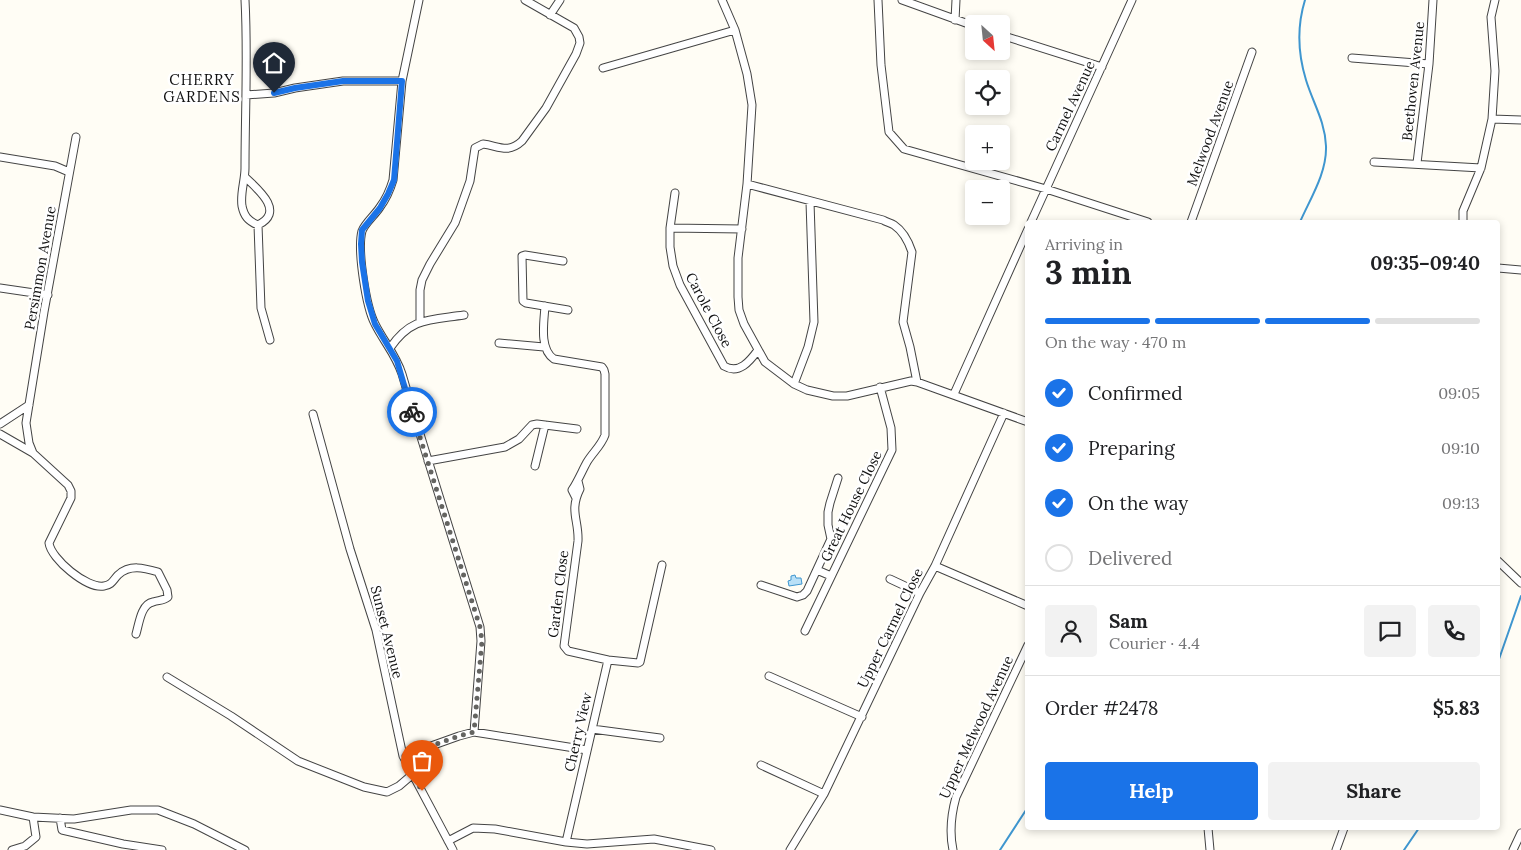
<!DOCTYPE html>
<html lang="en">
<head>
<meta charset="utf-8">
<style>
	body { margin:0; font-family:Lora,serif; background:#f2f2f2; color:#202124; height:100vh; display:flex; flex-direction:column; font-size:19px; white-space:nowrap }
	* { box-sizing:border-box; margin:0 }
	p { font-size:16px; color:#757577 }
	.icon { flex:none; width:28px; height:28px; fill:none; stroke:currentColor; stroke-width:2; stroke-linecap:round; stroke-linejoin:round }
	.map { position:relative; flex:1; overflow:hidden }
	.details { position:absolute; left:1025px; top:220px; width:475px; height:610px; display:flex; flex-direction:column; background:#fff; border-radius:5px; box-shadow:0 2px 8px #0003 }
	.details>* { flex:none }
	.needle { width:32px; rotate:153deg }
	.tools { position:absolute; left:965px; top:15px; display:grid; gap:10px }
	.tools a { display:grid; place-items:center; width:45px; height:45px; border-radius:5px; background:#fff; box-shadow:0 2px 8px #0003; font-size:25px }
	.pin { position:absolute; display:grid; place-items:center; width:42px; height:42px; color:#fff; margin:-51px -21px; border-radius:50% 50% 50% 0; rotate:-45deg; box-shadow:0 0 5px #0007 }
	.pin .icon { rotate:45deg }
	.courier { position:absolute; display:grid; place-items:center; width:50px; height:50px; margin:-25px; border:4px solid #1a73e8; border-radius:50%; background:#fff; color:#222; box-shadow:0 1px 6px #0007 }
	.head em { font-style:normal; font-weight:700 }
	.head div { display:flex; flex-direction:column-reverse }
	.head { display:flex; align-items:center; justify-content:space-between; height:85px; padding:0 20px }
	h1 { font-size:32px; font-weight:700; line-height:38px }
	.bar { display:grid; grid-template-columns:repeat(4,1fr); gap:8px 5px; align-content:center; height:60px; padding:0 20px }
	.bar i { height:6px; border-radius:4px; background:#e0e0e0 }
	.bar .selected { background:#1a73e8 }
	.bar p { grid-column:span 4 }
	.line { display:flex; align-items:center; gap:12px; padding:0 20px; border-top:1px solid #e0e0e0 }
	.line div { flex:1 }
	.round { display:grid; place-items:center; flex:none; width:52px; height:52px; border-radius:5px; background:#f2f2f2 }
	ol { padding:0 20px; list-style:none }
	li { display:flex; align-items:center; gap:15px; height:55px }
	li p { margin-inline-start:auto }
	li .icon { padding:5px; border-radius:50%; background:#1a73e8; color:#fff; stroke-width:4 }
	li:last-child { color:#757577 }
	li i { width:28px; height:28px; border:2px solid #e0e0e0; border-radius:50% }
	.cta { display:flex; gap:10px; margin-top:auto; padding:10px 20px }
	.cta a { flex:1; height:58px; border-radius:5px; background:#1a73e8; color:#fff; font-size:20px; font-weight:700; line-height:58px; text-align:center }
	.cta a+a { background:#f2f2f2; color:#202124 }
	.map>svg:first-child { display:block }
	.water { fill:#b9e0f7; stroke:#3f96cf }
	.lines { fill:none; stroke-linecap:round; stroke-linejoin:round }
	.stream { stroke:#3f96cf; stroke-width:2 }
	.street-casing { stroke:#444; stroke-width:9 }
	.street { stroke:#fff; stroke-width:7 }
	.done { stroke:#646461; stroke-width:5; stroke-dasharray:0 9 }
	.route { stroke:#1a73e8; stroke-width:6 }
	.labels { text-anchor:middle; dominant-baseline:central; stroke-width:5; stroke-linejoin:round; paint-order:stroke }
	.street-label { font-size:14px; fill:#111; stroke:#fff }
	.neighbourhood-label { font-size:15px; letter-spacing:1px; fill:#111; stroke:#fff }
</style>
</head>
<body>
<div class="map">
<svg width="1521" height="850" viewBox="0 0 1521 850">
	<rect width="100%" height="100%" fill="#fffdf5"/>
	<path class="water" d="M795 575 796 578H801L802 584 789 586 788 581 791 580V576Z"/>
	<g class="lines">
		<path class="stream" d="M1300 222C1310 199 1327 173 1326 146 1325 121 1313 103 1306 80 1298 54 1297 26 1305 0
			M1498 662 1521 596
			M1000 850 1028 807
			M1404 850 1419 828"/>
		<defs>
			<path id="street" d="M419 0 402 81 393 180C390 190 386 199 380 207 375 215 365 223 362 231 357 250 366 307 375 324 384 342 396 355 402 374 427 459 454 543 480 627L481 641 474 732
				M722 0 735 30 747 74 752 105 747 184 738 258V297L739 310 744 324 765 362 794 384 807 390 833 396H847L911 381 917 382 1028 422
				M878 0 881 65 889 132 904 149 1046 189 1148 222
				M902 0 974 26
				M550 15 560 0
				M955 20 956 0
				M1001 35 1102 67
				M1352 58 1429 64
				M603 68 735 30
				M246 95 274 93 295 88 343 81H402
				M1492 119 1521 120
				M0 157 55 166 69 172
				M1374 162 1481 168
				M1417 163 1429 64 1433 0
				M245 177C259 190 285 212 258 225 248 221 244 216 242 206 240 193 245 181 245 168 245 112 248 56 245 0
				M747 184 883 220C886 222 891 223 894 225 903 231 909 243 912 252L903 322 910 347 917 382
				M675 193 670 228V247L673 266 680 285 724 366C739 375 750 361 758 350
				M1031 222 1132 0
				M1191 222 1252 52
				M1463 222V211L1481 168 1492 119 1495 71 1491 17 1495 0
				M258 225 261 308 270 340
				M670 228 742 229
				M563 261 525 255 522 256 523 301 526 303 568 310
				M1498 268 1521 270
				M0 288 48 295
				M545 306C544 322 539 349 554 359L602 367 604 370 605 374V435C601 446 593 452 587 462 582 471 578 481 572 490L576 498
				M420 322V290L422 280 430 264 455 223 459 212 470 181 475 148 483 144C499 146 508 154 522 141L546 108 576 54 580 43 579 37 574 28 525 0
				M499 343 544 347
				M390 348C411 317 430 320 464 315
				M794 384 808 347 814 322 810 202
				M954 394 1028 229
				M313 414 350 549 376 630 403 756 453 850
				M0 424 29 405
				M0 434 33 453 68 485 71 491V498L49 543C51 559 87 589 104 586 112 585 113 580 118 575 130 564 144 568 158 572L167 590 168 597C163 601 159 600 153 602 141 604 139 624 136 634
				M33 453 29 443 26 423 44 312 76 137
				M428 461 505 447 519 439 532 425 537 424 577 429
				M535 466 545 425
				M578 481 580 489C569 511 579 520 578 541L564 646 568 651 608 660 638 663 640 662 662 565
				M1498 561 1521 583
				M935 566 1028 606
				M817 570 831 576
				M890 579 920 593
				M761 585 797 597 803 595 807 591 831 539 828 525V512L830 503 838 478
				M805 631 892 450 891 428 880 387
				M769 676 862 717
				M167 677 231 716 298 761 364 787 387 792 399 786 413 774
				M592 729 660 738
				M403 756 459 736 474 732 587 750
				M761 765 824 794
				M0 810 33 817 74 819 131 810H158L194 824 245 850
				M60 818 62 830 123 844 162 850
				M1208 828 1210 850
				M448 841 473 828 495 829 566 842 587 844 654 839 711 850
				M566 842 608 660
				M12 850 25 846 36 837 33 817
				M790 850 824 794 920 593 935 566 1004 413
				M953 850C949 831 951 815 956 797L1028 645
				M1336 850 1344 828
				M1513 850 1521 833"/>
		</defs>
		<use href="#street" class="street-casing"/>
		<use href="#street" class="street"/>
	</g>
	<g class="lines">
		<path class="done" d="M412 412 480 627 482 641 474 732 459 736 403 756 422 791"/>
		<path class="route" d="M274 93 295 88 343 81H402L394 180 388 194 380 208 362 230 361 244 362 262 368 301 375 324 397 361 412 412"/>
	</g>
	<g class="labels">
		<g class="street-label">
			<text transform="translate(1413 81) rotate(-84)">Beethoven Avenue</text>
			<text transform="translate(1070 106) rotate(-65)">Carmel Avenue</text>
			<text transform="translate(1210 133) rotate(-70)">Melwood Avenue</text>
			<text transform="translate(40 268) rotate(-80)">Persimmon Avenue</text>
			<text transform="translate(709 310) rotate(62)">Carole Close</text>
			<text transform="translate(851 506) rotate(-64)">Great House Close</text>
			<text transform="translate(558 594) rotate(-83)">Garden Close</text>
			<text transform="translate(890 628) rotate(-64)">Upper Carmel Close</text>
			<text transform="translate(387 632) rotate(76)">Sunset Avenue</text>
			<text transform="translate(976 727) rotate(-65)">Upper Melwood Avenue</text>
			<text transform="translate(578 732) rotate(-77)">Cherry View</text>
		</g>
		<g class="neighbourhood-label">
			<text x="202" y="79">CHERRY<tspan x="202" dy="17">GARDENS</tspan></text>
		</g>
	</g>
</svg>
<div class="tools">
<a><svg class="needle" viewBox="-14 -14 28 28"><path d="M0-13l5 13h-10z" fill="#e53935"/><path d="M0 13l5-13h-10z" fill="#757577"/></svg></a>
<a><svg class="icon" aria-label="locate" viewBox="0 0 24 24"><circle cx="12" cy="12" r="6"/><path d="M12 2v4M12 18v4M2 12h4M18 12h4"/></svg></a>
<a>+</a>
<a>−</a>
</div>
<div class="pin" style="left:422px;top:791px;background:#ea580c"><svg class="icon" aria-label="bag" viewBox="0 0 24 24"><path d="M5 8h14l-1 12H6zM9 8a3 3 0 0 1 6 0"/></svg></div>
<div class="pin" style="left:274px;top:93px;background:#1f2937"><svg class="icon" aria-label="home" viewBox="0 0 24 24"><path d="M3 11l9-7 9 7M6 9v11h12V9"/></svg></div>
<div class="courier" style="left:412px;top:412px"><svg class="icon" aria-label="bike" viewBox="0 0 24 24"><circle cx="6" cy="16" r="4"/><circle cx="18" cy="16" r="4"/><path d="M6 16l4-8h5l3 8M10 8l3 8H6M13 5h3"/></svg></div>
<section class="details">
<div class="head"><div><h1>3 min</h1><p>Arriving in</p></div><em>09:35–09:40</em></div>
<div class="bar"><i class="selected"></i><i class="selected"></i><i class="selected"></i><i></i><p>On the way · 470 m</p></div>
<ol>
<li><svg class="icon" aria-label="check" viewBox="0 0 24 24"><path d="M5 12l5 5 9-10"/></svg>Confirmed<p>09:05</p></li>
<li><svg class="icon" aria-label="check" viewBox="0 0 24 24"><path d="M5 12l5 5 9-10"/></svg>Preparing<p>09:10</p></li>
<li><svg class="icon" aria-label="check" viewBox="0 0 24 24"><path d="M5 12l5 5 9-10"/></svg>On the way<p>09:13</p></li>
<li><i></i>Delivered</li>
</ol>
<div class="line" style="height:90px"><a class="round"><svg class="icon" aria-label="person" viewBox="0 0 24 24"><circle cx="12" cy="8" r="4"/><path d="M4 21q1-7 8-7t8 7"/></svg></a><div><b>Sam</b><p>Courier · 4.4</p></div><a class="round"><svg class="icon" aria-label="chat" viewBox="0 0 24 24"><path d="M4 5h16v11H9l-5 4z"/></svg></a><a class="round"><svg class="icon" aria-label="phone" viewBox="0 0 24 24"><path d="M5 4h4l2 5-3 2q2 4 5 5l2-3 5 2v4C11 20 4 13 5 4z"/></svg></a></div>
<div class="line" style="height:65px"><div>Order #2478</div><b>$5.83</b></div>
<div class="cta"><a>Help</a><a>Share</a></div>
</section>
</div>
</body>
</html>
